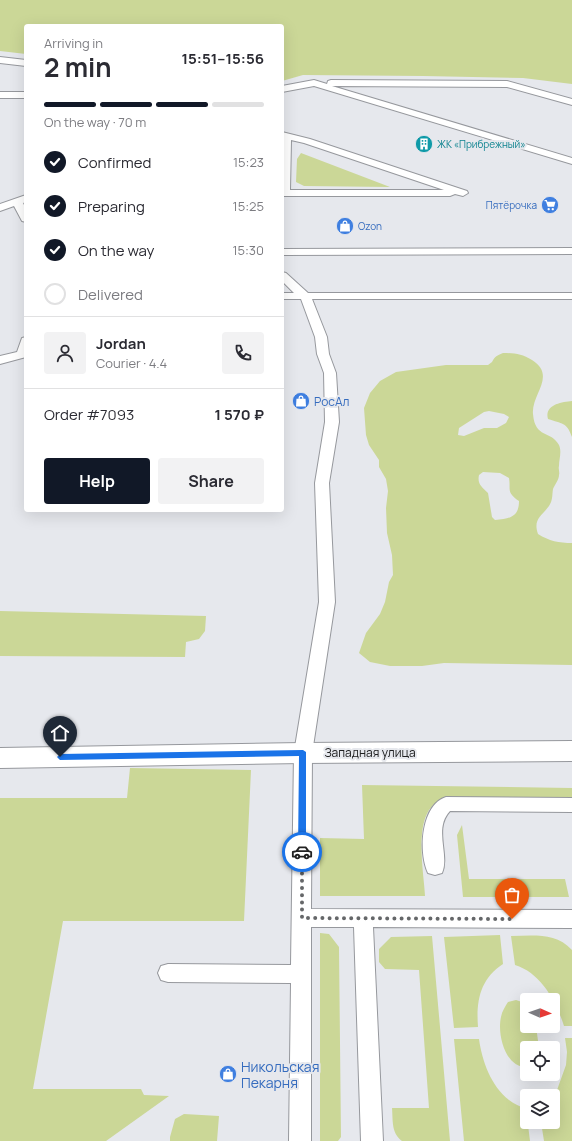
<!DOCTYPE html>
<html lang="en">
<head>
<meta charset="utf-8">
<style>
	body { margin:0; font-family:Manrope,sans-serif; background:#f2f2f3; color:#2b2b33; height:100vh; display:flex; flex-direction:column; font-size:15px; white-space:nowrap }
	* { box-sizing:border-box; margin:0 }
	p { font-size:13px; color:#7c7c81 }
	.icon { flex:none; width:22px; height:22px; fill:none; stroke:currentColor; stroke-width:2; stroke-linecap:round; stroke-linejoin:round }
	.map { position:relative; flex:1; overflow:hidden }
	.sheet { position:absolute; left:24px; top:24px; width:260px; height:488px; display:flex; flex-direction:column; background:#fff; border-radius:4px; box-shadow:0 4px 16px #0002 }
	.sheet>* { flex:none }
	.needle { width:26px; rotate:92deg }
	.tools { position:absolute; left:520px; top:993px; display:grid; gap:8px }
	.tools a { display:grid; place-items:center; width:40px; height:40px; border-radius:4px; background:#fff; box-shadow:0 4px 16px #0002; font-size:20px }
	.pin { position:absolute; display:grid; place-items:center; width:34px; height:34px; color:#fff; margin:-41px -17px; border-radius:50% 50% 50% 0; rotate:-45deg; box-shadow:0 0 4px #0007 }
	.pin .icon { rotate:45deg }
	.courier { position:absolute; display:grid; place-items:center; width:40px; height:40px; margin:-20px; border:3px solid #1a73e8; border-radius:50%; background:#fff; color:#222; box-shadow:0 1px 5px #0007 }
	.head em { font-style:normal; font-weight:700 }
	.head div { display:flex; flex-direction:column-reverse }
	.head { display:flex; align-items:center; justify-content:space-between; height:68px; padding:0 20px }
	h1 { font-size:26px; font-weight:700; line-height:30px }
	.bar { display:grid; grid-template-columns:repeat(4,1fr); gap:6px 4px; align-content:center; height:48px; padding:0 20px }
	.bar i { height:5px; border-radius:3px; background:#e1e1e2 }
	.bar .current { background:#111827 }
	.bar p { grid-column:span 4 }
	.line { display:flex; align-items:center; gap:10px; padding:0 20px; border-top:1px solid #e1e1e2 }
	.line div { flex:1 }
	.round { display:grid; place-items:center; flex:none; width:42px; height:42px; border-radius:4px; background:#f2f2f3 }
	ol { padding:0 20px; list-style:none }
	li { display:flex; align-items:center; gap:12px; height:44px }
	li p { margin-inline-start:auto }
	li .icon { padding:4px; border-radius:50%; background:#111827; color:#fff; stroke-width:4 }
	li:last-child { color:#7c7c81 }
	li i { width:22px; height:22px; border:2px solid #e1e1e2; border-radius:50% }
	.button { display:flex; gap:8px; margin-top:auto; padding:8px 20px }
	.button a { flex:1; height:46px; border-radius:4px; background:#111827; color:#fff; font-size:16px; font-weight:700; line-height:46px; text-align:center }
	.button a+a { background:#f2f2f3; color:#2b2b33 }
	.map>svg:first-child { display:block }
	.green { fill:#cbd797; fill-rule:evenodd }
	.lines { fill:none; stroke-linecap:round; stroke-linejoin:round }
	.service-casing { stroke:#96989d; stroke-width:2 }
	.minor-casing { stroke:#96989d; stroke-width:2 }
	.service { fill:#fff; fill-rule:evenodd }
	.minor { fill:#fff; fill-rule:evenodd }
	.route { fill:#1a73e8 }
	.done { stroke:#656769; stroke-width:4; stroke-dasharray:0 7.2 }
	.labels { text-anchor:middle; dominant-baseline:central; stroke-width:4; stroke-linejoin:round; paint-order:stroke }
	.far-culture-label { font-size:10px; fill:#0d838f; stroke:#e6e8ed; text-anchor:start }
	.far-shop-label { font-size:10px; fill:#366cbe; stroke:#e6e8ed; text-anchor:end }
	.shop-label { font-size:12px; fill:#366cbe; stroke:#e6e8ed; text-anchor:start }
	.street-label { font-size:12px; fill:#202122; stroke:#e6e8ed }
	.near-shop-label { font-size:14px; fill:#366cbe; stroke:#e6e8ed; text-anchor:start }
</style>
</head>
<body>
<div class="map">
<svg width="572" height="1141" viewBox="0 0 572 1141">
	<rect width="100%" height="100%" fill="#e6e8ed"/>
	<path class="green" d="M0 0H572V84L523 78 423 76 303 75 282 81V26H26V54L0 51Z
		M301 153 390 187 304 186 296 182 297 159Z
		M503 353C515 353 522 354 532 360 557 376 531 394 533 414 535 439 551 430 559 445 562 452 559 459 559 466 558 469 560 472 559 475 559 480 555 484 553 489 552 495 553 500 549 506 541 517 533 519 538 534 549 541 559 543 572 543V665L444 663 422 666H390L370 662 359 653 366 633 380 614 385 602 389 582 393 575 392 555 387 533 386 508 388 491 386 479 379 467V460L369 445 366 435 364 408 370 393 380 381 396 372 446 365H488L492 362C495 356 498 355 503 353ZM489 411 504 414 509 417 506 423 497 428H484L464 436 458 435 459 428 484 412ZM483 472 500 473 509 478C511 490 506 492 519 501 519 516 511 519 495 520L492 517 488 493C482 487 477 484 479 475Z
		M572 401V437C567 422 562 424 548 419 544 405 561 402 572 401Z
		M0 611 206 616 205 631 199 639 186 642 185 657 0 656Z
		M130 768 251 770 244 921H63L33 1089H141L144 1095 169 1096 106 1141H0V798H127Z
		M362 785 572 788V799H448C444 800 439 801 436 803 413 818 424 873 425 896H320V838L364 839Z
		M462 825 469 879H565L569 897H463L457 835Z
		M320 933 329 934 339 947 341 1137 338 1141H320Z
		M500 935 503 964C480 979 476 1001 478 1027L454 1028 444 937Z
		M432 936 450 1141H402C391 1133 393 1120 392 1108H429L419 970 385 969 379 962V949L391 937Z
		M511 936C533 936 555 932 572 950V1026H564C556 1001 541 973 515 965Z
		M516 1000 522 1002 527 1007V1026H536L539 1048H527V1067C505 1068 497 1034 501 1017 502 1011 505 1007 508 1002Z
		M565 1038H572V1141H544L541 1122H553V1096L557 1090 566 1065 567 1052Z
		M454 1039H479C482 1061 491 1086 509 1100 514 1104 520 1106 526 1109L530 1141H464Z
		M184 1114 219 1116 217 1141H170V1137L175 1119Z"/>
	<g class="lines">
		<defs>
			<path id="service" d="M0 57 26 60V66L0 63Z
				M314 80 327 84 328 81 331 80 507 81 572 99V105L507 87 332 86 572 158V164L314 86 282 92V86Z
				M0 92H26V98H0Z
				M282 132 310 139 467 191 468 193 463 196 455 194 450 196H282ZM291 140 304 143 444 190H290Z
				M26 195V202L23 203 26 209V222L22 221 14 206 0 211V204Z
				M572 248V254L282 255V249Z
				M282 272 286 273 308 293H572V299H312L327 337 329 354 336 373 339 422 329 483 335 602 312 753 311 909 572 910V928L373 927 383 1141H361L354 927H311V1141H289L291 983 168 982 161 980 158 973 161 966 168 964 291 965 294 753 319 602 315 483 325 422 324 373 317 354 315 337 301 299H282V293H294L282 281Z
				M26 337V357L0 364V356L17 352 22 338Z
				M446 797 572 798V812L450 811C433 829 450 855 442 873L435 875 428 873C418 852 421 805 446 797Z"/>
			<path id="minor" d="M572 741V761L303 763 0 768V748L303 743Z"/>
		</defs>
		<use href="#service" class="service-casing"/>
		<use href="#minor" class="minor-casing"/>
		<use href="#service" class="service"/>
		<use href="#minor" class="minor"/>
	</g>
	<path class="route" d="M303 750 306 752V852L302 855 298 852 299 756 60 760 57 757 60 754Z"/>
	<g class="lines">
		<path class="done" d="M302 852V918L512 919"/>
	</g>
	<defs>
		<symbol id="building-disc" viewBox="-11 -11 22 22"><circle r="9.5" fill="#0f9aa8" stroke="#e6e8ed"/><path d="M-4-6H4V6H1V3H-1V6H-4ZM-2.5-4.3h1.7v1.8h-1.7ZM.8-4.3h1.7v1.8H.8ZM-2.5-1h1.7V.8h-1.7ZM.8-1h1.7V.8H.8Z" fill="#fff"/></symbol>
		<symbol id="supermarket-disc" viewBox="-11 -11 22 22"><circle r="9.5" fill="#3f7fe0" stroke="#e6e8ed"/><path d="M-6-5.5h2.5l.6 2H6L4.5 2H-2.5L-4.4-4H-6ZM-1.5 3.2a1.3 1.3 0 1 0 .1 0ZM3 3.2a1.3 1.3 0 1 0 .1 0Z" fill="#fff"/></symbol>
		<symbol id="shop-disc" viewBox="-11 -11 22 22"><circle r="9.5" fill="#3f7fe0" stroke="#e6e8ed"/><path d="M-5-2.5h2.3a2.7 3.5 0 0 1 5.4 0H5L5.5 6h-11ZM-1.5-2.5h3a1.5 2.3 0 0 0-3 0Z" fill="#fff"/></symbol>
	</defs>
	<g fill-rule="evenodd">
		<use href="#building-disc" x="414" y="134" width="20" height="20"/>
		<use href="#supermarket-disc" x="540" y="195" width="20" height="20"/>
		<use href="#shop-disc" x="335" y="216" width="20" height="20"/>
		<use href="#shop-disc" x="291" y="391" width="20" height="20"/>
		<use href="#shop-disc" x="218" y="1064" width="20" height="20"/>
	</g>
	<g class="labels">
		<g class="far-culture-label">
			<text x="437" y="144">ЖК «Прибрежный»</text>
		</g>
		<g class="far-shop-label">
			<text x="537" y="205">Пятёрочка</text>
			<text x="358" y="226" text-anchor="start">Ozon</text>
		</g>
		<g class="shop-label">
			<text x="314" y="401">РосАл</text>
		</g>
		<g class="street-label">
			<text x="370" y="752">Западная улица</text>
		</g>
		<g class="near-shop-label">
			<text x="241" y="1066">Никольская<tspan x="241" dy="16">Пекарня</tspan></text>
		</g>
	</g>
</svg>
<div class="tools">
<a><svg class="needle" viewBox="-14 -14 28 28"><path d="M0-13l5 13h-10z" fill="#e53935"/><path d="M0 13l5-13h-10z" fill="#7c7c81"/></svg></a>
<a><svg class="icon" aria-label="locate" viewBox="0 0 24 24"><circle cx="12" cy="12" r="6"/><path d="M12 2v4M12 18v4M2 12h4M18 12h4"/></svg></a>
<a><svg class="icon" aria-label="layers" viewBox="0 0 24 24"><path d="M12 4l9 5-9 5-9-5zM3 14l9 5 9-5"/></svg></a>
</div>
<div class="pin" style="left:512px;top:919px;background:#ea580c"><svg class="icon" aria-label="bag" viewBox="0 0 24 24"><path d="M5 8h14l-1 12H6zM9 8a3 3 0 0 1 6 0"/></svg></div>
<div class="pin" style="left:60px;top:757px;background:#1f2937"><svg class="icon" aria-label="home" viewBox="0 0 24 24"><path d="M3 11l9-7 9 7M6 9v11h12V9"/></svg></div>
<div class="courier" style="left:302px;top:852px"><svg class="icon" aria-label="car" viewBox="0 0 24 24"><path d="M5 17H2v-5l4-1 3-4h7l3 4 3 1v5h-3M9 17h6M6 11h13"/><circle cx="7" cy="17" r="2"/><circle cx="17" cy="17" r="2"/></svg></div>
<section class="sheet">
<div class="head"><div><h1>2 min</h1><p>Arriving in</p></div><em>15:51–15:56</em></div>
<div class="bar"><i class="current"></i><i class="current"></i><i class="current"></i><i></i><p>On the way · 70 m</p></div>
<ol>
<li><svg class="icon" aria-label="check" viewBox="0 0 24 24"><path d="M5 12l5 5 9-10"/></svg>Confirmed<p>15:23</p></li>
<li><svg class="icon" aria-label="check" viewBox="0 0 24 24"><path d="M5 12l5 5 9-10"/></svg>Preparing<p>15:25</p></li>
<li><svg class="icon" aria-label="check" viewBox="0 0 24 24"><path d="M5 12l5 5 9-10"/></svg>On the way<p>15:30</p></li>
<li><i></i>Delivered</li>
</ol>
<div class="line" style="height:72px"><a class="round"><svg class="icon" aria-label="person" viewBox="0 0 24 24"><circle cx="12" cy="8" r="4"/><path d="M4 21q1-7 8-7t8 7"/></svg></a><div><b>Jordan</b><p>Courier · 4.4</p></div><a class="round"><svg class="icon" aria-label="phone" viewBox="0 0 24 24"><path d="M5 4h4l2 5-3 2q2 4 5 5l2-3 5 2v4C11 20 4 13 5 4z"/></svg></a></div>
<div class="line" style="height:52px"><div>Order #7093</div><b>1 570 ₽</b></div>
<div class="button"><a>Help</a><a>Share</a></div>
</section>
</div>
</body>
</html>
